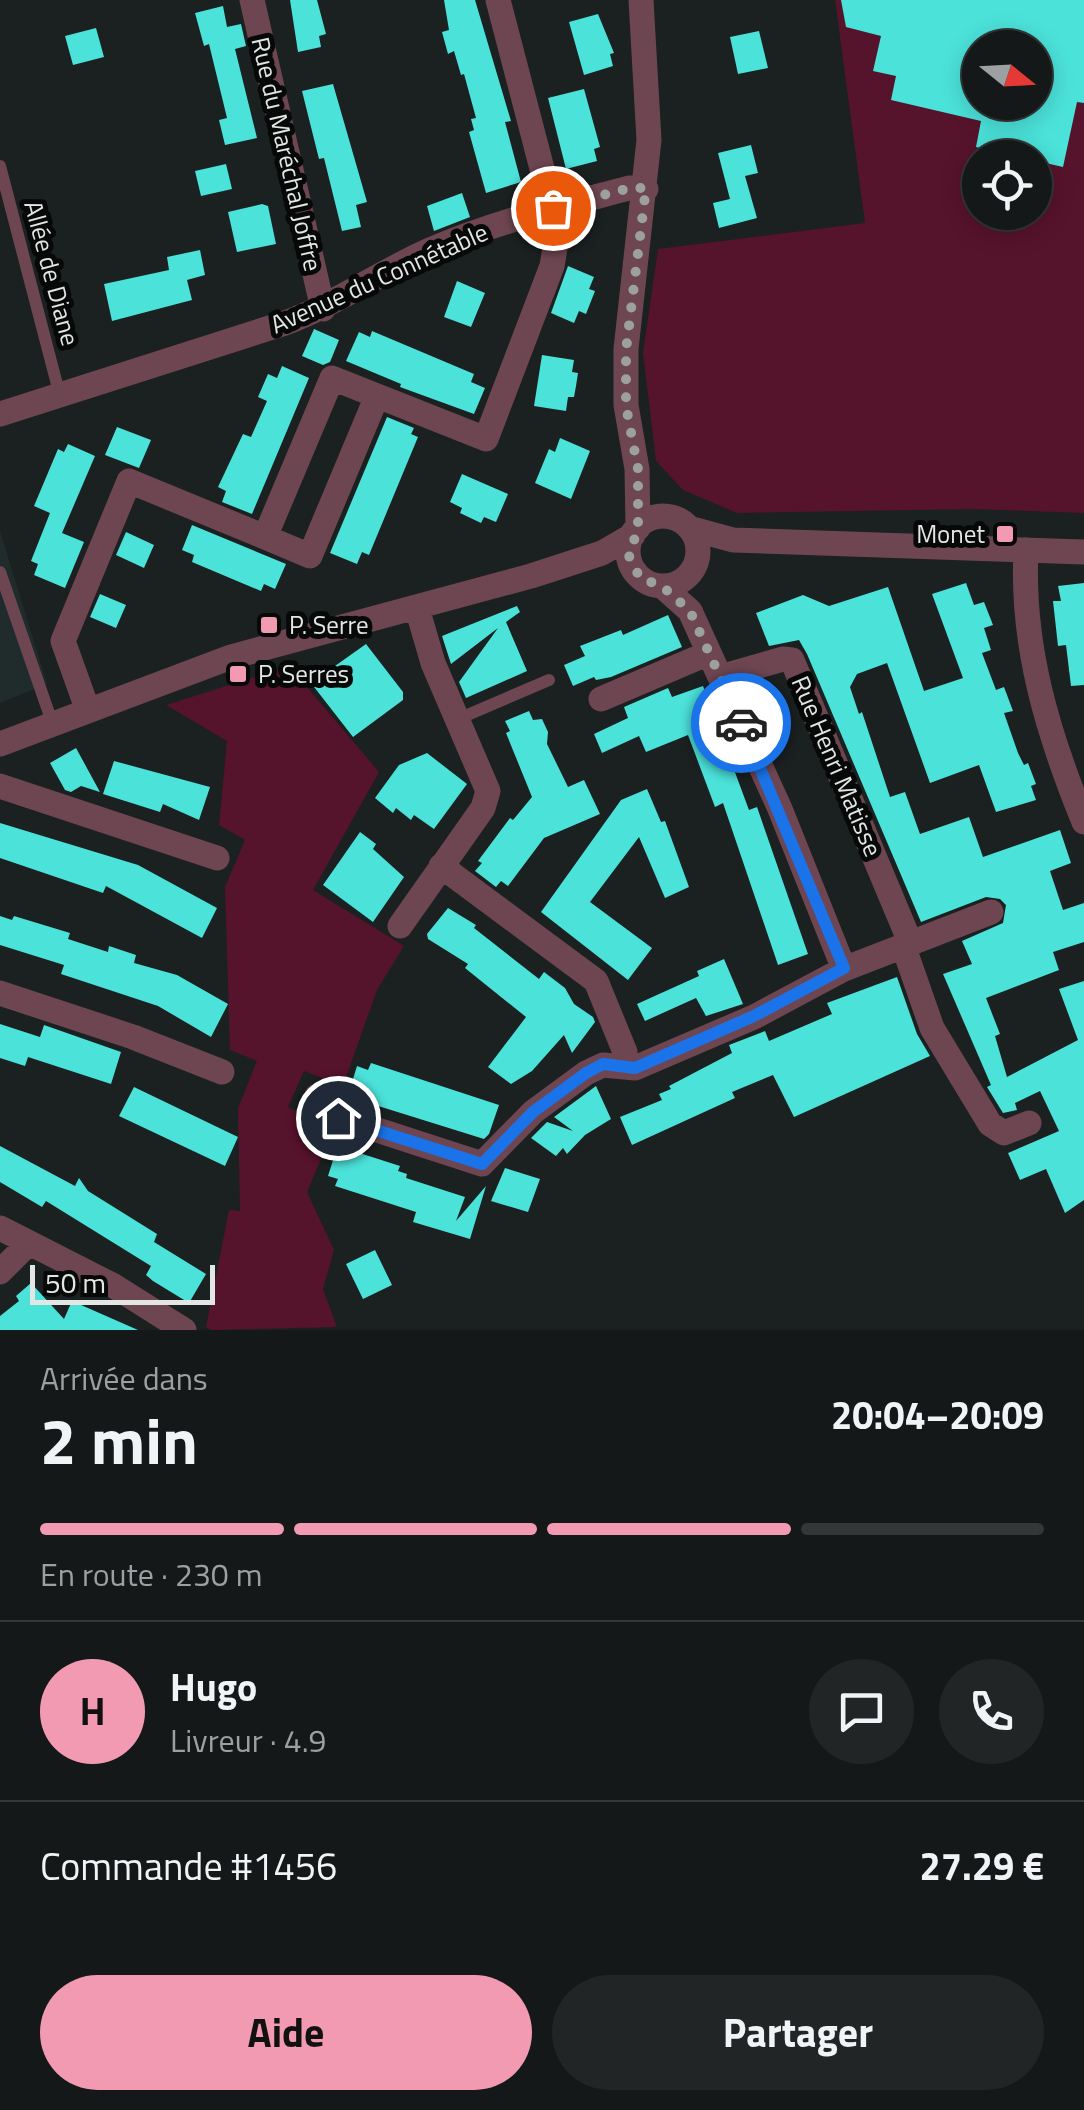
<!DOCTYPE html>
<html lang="fr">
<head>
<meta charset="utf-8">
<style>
	body { margin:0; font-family:"Titillium Web",sans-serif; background:#212525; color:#f1f3f6; height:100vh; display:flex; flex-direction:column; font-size:38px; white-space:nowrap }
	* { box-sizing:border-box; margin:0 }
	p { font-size:32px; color:#9da0a2 }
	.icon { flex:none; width:55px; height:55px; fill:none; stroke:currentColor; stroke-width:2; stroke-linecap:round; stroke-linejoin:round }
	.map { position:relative; height:1330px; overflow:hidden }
	.side { display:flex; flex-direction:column; background:#141818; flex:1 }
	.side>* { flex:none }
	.needle { width:65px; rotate:108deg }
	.buttons { position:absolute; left:962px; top:30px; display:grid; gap:20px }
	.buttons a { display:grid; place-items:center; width:90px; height:90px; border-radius:50%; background:#141818; box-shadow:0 5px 25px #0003,0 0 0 2px #333737; font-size:50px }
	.scale { position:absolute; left:30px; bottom:25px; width:185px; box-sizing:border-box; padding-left:10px; border:5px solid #e2e6e5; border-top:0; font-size:28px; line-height:35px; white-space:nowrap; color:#e2e6e5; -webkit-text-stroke:8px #070909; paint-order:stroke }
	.pin { position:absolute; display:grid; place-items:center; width:85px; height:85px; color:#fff; margin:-42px; border:5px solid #fff; border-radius:50%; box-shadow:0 2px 10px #0007 }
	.courier { position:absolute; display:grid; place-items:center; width:100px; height:100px; margin:-50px; border:8px solid #1a73e8; border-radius:50%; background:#fff; color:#222; box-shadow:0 2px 12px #0007 }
	.head em { font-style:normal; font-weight:700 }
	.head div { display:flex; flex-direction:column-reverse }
	.head { display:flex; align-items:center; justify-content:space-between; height:170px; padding:0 40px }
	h1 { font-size:65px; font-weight:700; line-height:75px }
	.bar { display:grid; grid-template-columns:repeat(4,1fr); gap:15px 10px; align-content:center; height:120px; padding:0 40px }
	.bar i { height:12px; border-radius:8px; background:#333737 }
	.bar .on { background:#f19ab2 }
	.bar p { grid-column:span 4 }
	.line { display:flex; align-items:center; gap:25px; padding:0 40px; border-top:2px solid #333737 }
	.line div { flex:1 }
	.round { display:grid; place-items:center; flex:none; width:105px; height:105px; border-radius:52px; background:#212525 }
	.button { display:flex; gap:20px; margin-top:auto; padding:20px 40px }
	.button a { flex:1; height:115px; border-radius:60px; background:#f19ab2; color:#111; font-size:40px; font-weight:700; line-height:115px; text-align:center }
	.button a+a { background:#212525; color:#f1f3f6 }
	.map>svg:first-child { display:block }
	.built { fill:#1f2c2b }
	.green { fill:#56132c; fill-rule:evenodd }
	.building { fill:#4be2da; fill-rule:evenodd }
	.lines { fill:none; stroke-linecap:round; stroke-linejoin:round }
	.lane { stroke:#6e4651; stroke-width:12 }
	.street { stroke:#6e4651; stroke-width:25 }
	.done { stroke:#9ca1a0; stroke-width:10; stroke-dasharray:0 18 }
	.route { stroke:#1a73e8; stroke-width:12 }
	.poi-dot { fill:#f19ab2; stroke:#070909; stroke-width:4 }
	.labels { text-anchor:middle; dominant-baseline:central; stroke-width:10; stroke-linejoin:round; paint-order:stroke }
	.street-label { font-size:25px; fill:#e2e6e5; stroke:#070909 }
	.poi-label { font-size:25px; fill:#e2e6e5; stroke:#070909; text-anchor:start }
</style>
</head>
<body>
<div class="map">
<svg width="1084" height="1330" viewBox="0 0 1084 1330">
	<rect width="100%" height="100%" fill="#1b2020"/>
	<path class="built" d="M0 531 47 684 0 703Z"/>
	<path class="green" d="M835 0H1084V513L973 509 737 513 683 490 656 461 643 353 658 249 865 223ZM980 48H1035V102H980ZM980 158H1035V212H980Z
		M289 666 379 772 313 890 404 946 377 990 343 1086 304 1071 288 1107 333 1131 307 1192 334 1250 323 1289 337 1327 212 1330 206 1327 229 1210 240 1211 238 1108 257 1061 230 1050 225 887 245 840 219 825 227 741 166 705Z"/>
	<path class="building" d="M290 0H317L326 34 319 36 321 47 298 52Z
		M444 0H475L511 121 505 122 521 182 486 193 469 132 474 130 471 119 476 118 464 74 461 75 454 51 448 54 442 32 449 30Z
		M841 0H1084V103L1077 102 1063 167 976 147 981 121 891 100 896 76 873 71 881 36 846 27ZM980 48H1035V102H980Z
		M223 6 227 27 241 24 246 46 235 49 257 138 225 145 219 120 227 118 209 44 204 46 195 13Z
		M598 14 614 53 610 54 613 66 584 75 569 22Z
		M96 28 104 57 73 65 65 36Z
		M759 31 768 68 738 74 730 37Z
		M333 84 367 202 356 205 361 227 342 231 324 158 319 159 302 91Z
		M584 89 600 147 594 149 597 161 566 169 548 98Z
		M751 145 758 173 745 176 757 218 719 228 713 203 730 199 718 153Z
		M226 164 232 189 201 196 195 171Z
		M462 193 470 217 434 231 427 206Z
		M262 204 268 206 276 244 237 252 228 212Z
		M200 250 205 275 187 280 192 300 112 321 104 284 169 270 167 257Z
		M568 266 594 277 589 289 595 291 586 314 579 311 574 323 551 313Z
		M457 281 485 293 471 327 444 317Z
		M314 329 339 340 330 362 323 365 302 356Z
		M372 331 474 374 471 382 485 388 474 414 400 387 401 384 346 361 359 332 370 337Z
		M542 355 574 360 572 372 578 373 576 386 574 397H568L566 411 534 406Z
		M282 366 309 378 252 514 222 502 226 491 218 487 243 434 251 437 267 401 258 397 268 374 277 378Z
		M387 417 414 428 411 434 418 437 369 555 362 552 357 564 330 553Z
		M117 427 151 440 139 468 105 455Z
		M560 438 590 451 571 499 535 483 549 449 555 452Z
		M68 444 95 456 62 533 84 542 65 588 34 575 38 564 31 561 50 513 34 506 58 449 64 452Z
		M462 474 508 494 496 522 484 517 481 523 460 513 462 508 450 502Z
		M192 525 286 564 275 589 264 584 261 591 192 562 194 555 182 550Z
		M126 532 154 545 144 568 116 555Z
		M966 583 974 605 984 602 993 625 984 628 991 650 982 653 996 690 1004 687 1013 711 1004 713 1018 753 1024 765 1028 763 1036 784 1031 786 1036 800 996 812 979 765 930 783 887 663 857 674 850 687 859 714 862 712 890 797 905 792 920 834 969 817 983 857 1060 830 1071 863 1050 871 1063 910 1084 903V942L1053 952 1059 970 986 998 1000 1034 995 1036 1007 1077 1078 1040 1059 989 1084 981V1200L1065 1213 1046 1169 1020 1180 1008 1153 1059 1131 1040 1091 1015 1103 1017 1110 1003 1113 987 1087 991 1085 943 974 972 964 962 941 1003 923 1006 905 1000 899 986 897 921 922 807 654 799 640 769 646 756 613 803 595 829 606 888 587 924 691 963 678 932 594Z
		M1084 583V685L1071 686 1066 645 1058 646 1053 601H1061L1058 586Z
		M100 594 126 605 116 628 90 617Z
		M517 606 520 612 506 622 527 671 466 698 459 682 498 628 451 664 442 636Z
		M668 615 682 647 611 677 596 680 594 677 573 686 564 665 585 656 580 646 621 630 623 635Z
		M366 644 403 692V700L353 737 311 683Z
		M703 686 749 810 757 807 808 954 778 965 723 803 715 807 688 735 646 752 639 736 602 753 594 734 628 718 624 707 668 688 672 697Z
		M529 711 533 720 542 719 548 732 547 744 568 787 584 780 600 814 544 838 508 886 501 881 496 887 475 871 482 863 478 861 510 818 513 820 532 797 506 733 510 731 505 721Z
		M76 748 100 792 81 786 71 792 65 790 50 763Z
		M427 753 467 784 434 829 414 815 411 820 396 808 393 813 375 798 399 765Z
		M114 761 210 787 199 820 163 804 160 812 103 794Z
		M647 789 661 822 665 821 689 887 665 898 639 837 590 902 652 948 628 980 541 912 621 800Z
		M0 823 138 865 217 908 202 938 106 886 103 893 0 858Z
		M360 832 376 844 373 849 404 877 373 922 323 885Z
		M448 908 476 925 474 928 539 979 544 972 565 988 574 1004 593 1017 595 1022 572 1053 564 1035 532 1071 511 1084 488 1067 526 1017 465 968 468 964 428 939 427 934Z
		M0 916 12 920 14 916 70 933 68 939 108 952 109 946 136 955 134 963 177 975 228 1004 211 1037 158 1006 61 974 64 965 0 945Z
		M724 959 743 1004 706 1016 696 998 645 1021 637 1004 699 976 697 971Z
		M897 977 917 1034 930 1056 794 1117 773 1075 732 1092 735 1098 632 1145 620 1117 662 1100 659 1094 671 1089 669 1086 732 1053 729 1045 765 1031 769 1041 832 1014 827 1003Z
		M0 1024 40 1037 44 1025 121 1052 111 1084 28 1057 25 1066 0 1058Z
		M371 1063 499 1105 489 1134 484 1139 359 1100 360 1096 349 1092 357 1066 368 1070Z
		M596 1086 611 1119 585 1135 567 1154 563 1148 556 1156 531 1138 547 1122 573 1131 554 1117Z
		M134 1087 238 1137 225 1166 119 1116Z
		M0 1146 75 1186 79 1178 88 1191 157 1234 154 1242 206 1274 189 1303 153 1281 146 1275 151 1266 46 1201 42 1207 0 1182Z
		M347 1149 400 1166 398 1171 407 1174 406 1178 465 1197 456 1221 486 1186 470 1239 413 1222 416 1212 335 1186 338 1179 328 1176 336 1151 345 1154Z
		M505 1168 540 1179 528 1212 491 1201Z
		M375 1250 392 1285 363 1299 346 1264Z
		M31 1283 64 1319 72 1301 138 1330H0V1316L19 1301 16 1296Z"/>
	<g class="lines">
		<path class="lane" d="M0 166 59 392
			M0 572 52 722
			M458 719 549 680"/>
		<path class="street" d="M252 0 323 309
			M0 414 285 323C336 304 380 272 430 250 494 222 562 206 629 188L646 189
			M628 551a35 35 0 1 1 70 0a35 35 0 1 1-70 0Z
			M638 528 637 469 626 405V349L649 140 641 0
			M689 528 733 540 1084 552
			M265 537 310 556 377 396
			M1026 550C1021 646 1048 734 1084 822
			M662 586 690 611 780 809 844 969
			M720 677 783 659 792 660 910 942
			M601 699 709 653
			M87 708 63 641 129 481 265 537 332 378 486 439 552 266 558 230 498 0
			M0 744 231 657 531 576 602 553 633 535
			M0 786 217 858
			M441 866 596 981 625 1052 623 1066
			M400 926 483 808 488 791 433 663 417 608
			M903 945 932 1028 990 1124 1004 1133 1029 1123
			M0 993 133 1037 222 1072
			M317 1096 328 1114 482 1164 533 1112 586 1073 603 1065 635 1068 754 1017 844 969 991 912
			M0 1228 114 1286 184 1330
			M0 1272 28 1244"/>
	</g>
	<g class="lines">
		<path class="done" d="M553 208 630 188H646L626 350V406L638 469V528L629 556 640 578 662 586 690 611 741 723"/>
		<path class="route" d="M338 1118 482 1164 533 1112 586 1073 603 1064 635 1068 754 1016 844 968 741 723"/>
	</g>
	<g class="poi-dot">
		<rect x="995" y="524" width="20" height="20" rx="5"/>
		<rect x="259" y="615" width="20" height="20" rx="5"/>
		<rect x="228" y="664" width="20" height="20" rx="5"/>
	</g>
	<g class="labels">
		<g class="street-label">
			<text transform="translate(287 154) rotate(77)">Rue du Maréchal Joffre</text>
			<text transform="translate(52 273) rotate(75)">Allée de Diane</text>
			<text transform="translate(379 278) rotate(-24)">Avenue du Connétable</text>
			<text transform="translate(837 766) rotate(67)">Rue Henri Matisse</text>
		</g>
		<g class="poi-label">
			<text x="985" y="534" text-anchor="end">Monet</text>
			<text x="289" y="625">P. Serre</text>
			<text x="258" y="674">P. Serres</text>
		</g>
	</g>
</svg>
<div class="buttons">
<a><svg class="needle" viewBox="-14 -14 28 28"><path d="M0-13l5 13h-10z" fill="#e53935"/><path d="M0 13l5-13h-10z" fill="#9da0a2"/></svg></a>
<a><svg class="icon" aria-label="locate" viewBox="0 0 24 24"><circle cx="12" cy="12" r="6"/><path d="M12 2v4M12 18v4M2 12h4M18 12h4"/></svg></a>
</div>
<div class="scale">50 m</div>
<div class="pin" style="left:553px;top:208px;background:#ea580c"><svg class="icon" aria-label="bag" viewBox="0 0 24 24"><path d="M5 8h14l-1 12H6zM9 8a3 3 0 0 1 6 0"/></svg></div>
<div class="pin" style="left:338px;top:1118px;background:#1f2937"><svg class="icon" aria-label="home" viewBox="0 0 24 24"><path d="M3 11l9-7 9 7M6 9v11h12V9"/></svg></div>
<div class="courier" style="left:741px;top:723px"><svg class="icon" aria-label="car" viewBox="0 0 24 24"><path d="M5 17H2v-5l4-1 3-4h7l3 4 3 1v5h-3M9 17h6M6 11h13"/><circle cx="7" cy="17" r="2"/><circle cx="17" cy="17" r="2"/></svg></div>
</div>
<section class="side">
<div class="head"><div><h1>2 min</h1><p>Arrivée dans</p></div><em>20:04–20:09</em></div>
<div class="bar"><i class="on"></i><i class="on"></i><i class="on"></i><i></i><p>En route · 230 m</p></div>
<div class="line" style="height:180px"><b class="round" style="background:#f19ab2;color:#111">H</b><div><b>Hugo</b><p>Livreur · 4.9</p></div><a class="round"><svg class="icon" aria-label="chat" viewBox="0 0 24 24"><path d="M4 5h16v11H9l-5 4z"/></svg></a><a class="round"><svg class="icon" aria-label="phone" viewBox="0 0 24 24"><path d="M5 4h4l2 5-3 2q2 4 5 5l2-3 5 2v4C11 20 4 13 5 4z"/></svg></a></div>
<div class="line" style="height:130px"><div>Commande #1456</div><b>27.29 €</b></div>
<div class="button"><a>Aide</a><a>Partager</a></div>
</section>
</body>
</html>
